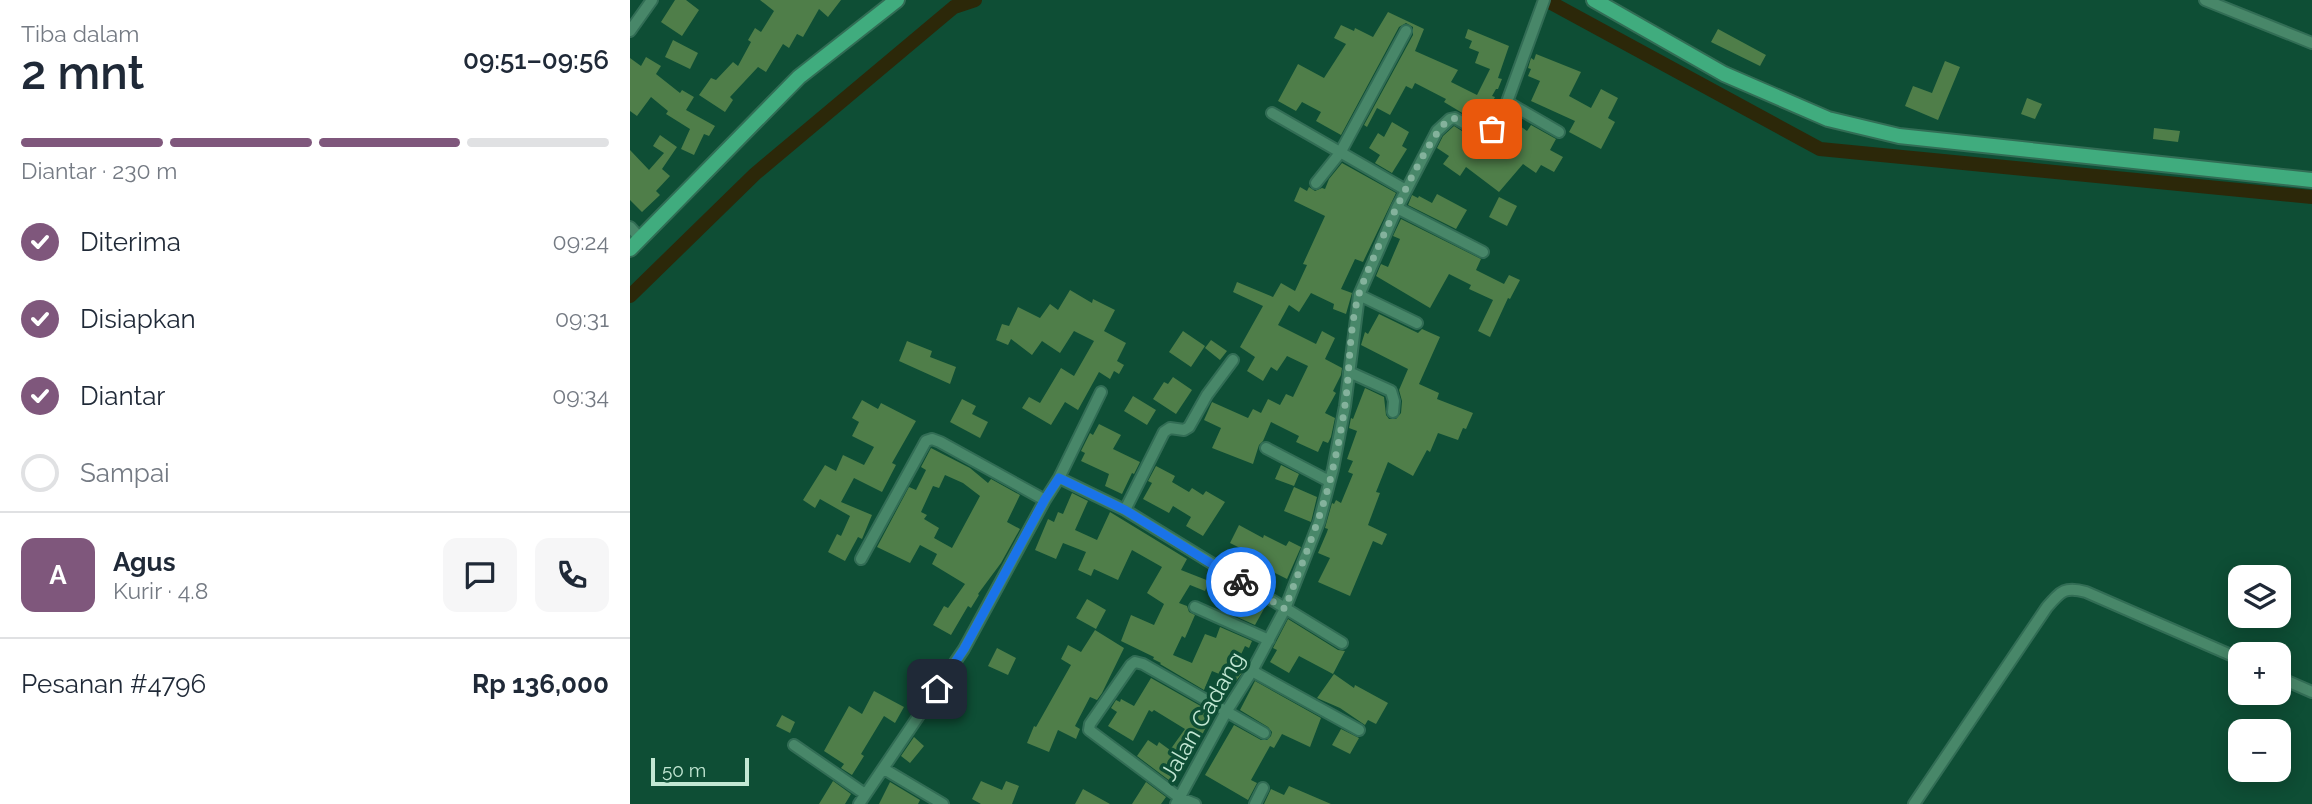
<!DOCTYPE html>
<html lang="id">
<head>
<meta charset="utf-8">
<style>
	body { margin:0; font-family:Raleway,sans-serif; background:#f6f6f7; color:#1f2937; height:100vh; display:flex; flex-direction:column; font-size:26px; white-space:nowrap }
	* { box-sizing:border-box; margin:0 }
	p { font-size:23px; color:#747a83 }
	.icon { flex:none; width:38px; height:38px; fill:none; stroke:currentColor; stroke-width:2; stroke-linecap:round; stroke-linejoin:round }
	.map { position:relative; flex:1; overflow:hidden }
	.details { display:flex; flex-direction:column; background:#fff; width:630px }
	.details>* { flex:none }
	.controls { position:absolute; left:1598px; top:565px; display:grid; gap:14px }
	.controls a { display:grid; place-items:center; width:63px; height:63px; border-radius:14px; background:#fff; box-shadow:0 4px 18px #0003; font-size:35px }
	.scale { position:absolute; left:21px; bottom:18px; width:98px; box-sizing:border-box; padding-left:7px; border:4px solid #c3e8d4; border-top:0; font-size:19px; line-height:24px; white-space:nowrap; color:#c3e8d4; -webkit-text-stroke:5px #0e4e35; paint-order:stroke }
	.pin { position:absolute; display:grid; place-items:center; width:60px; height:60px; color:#fff; margin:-30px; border-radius:14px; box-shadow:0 4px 10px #0006 }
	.courier { position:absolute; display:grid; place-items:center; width:70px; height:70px; margin:-35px; border:5px solid #1a73e8; border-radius:50%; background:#fff; color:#222; box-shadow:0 2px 9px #0007 }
	.head em { font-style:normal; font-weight:600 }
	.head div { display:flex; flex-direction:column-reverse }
	.head { display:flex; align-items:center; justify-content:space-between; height:119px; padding:0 21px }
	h1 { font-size:46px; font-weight:600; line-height:52px }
	.bar { display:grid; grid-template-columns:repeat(4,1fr); gap:10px 7px; align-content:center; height:84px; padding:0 21px }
	.bar i { height:9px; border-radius:5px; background:#e0e1e3 }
	.bar .on { background:#7f577c }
	.bar p { grid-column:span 4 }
	.line { display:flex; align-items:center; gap:18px; padding:0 21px; border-top:2px solid #e0e1e3 }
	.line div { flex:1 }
	.round { display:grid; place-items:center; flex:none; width:74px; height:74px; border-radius:14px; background:#f6f6f7 }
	ol { padding:0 21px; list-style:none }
	li { display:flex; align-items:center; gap:21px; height:77px }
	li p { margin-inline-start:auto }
	li .icon { padding:7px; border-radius:50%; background:#7f577c; color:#fff; stroke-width:4 }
	li:last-child { color:#747a83 }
	li i { width:38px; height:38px; border:4px solid #e0e1e3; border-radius:50% }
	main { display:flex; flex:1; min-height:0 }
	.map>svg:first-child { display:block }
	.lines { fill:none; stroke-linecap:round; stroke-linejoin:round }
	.canal { stroke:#2c2809; stroke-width:14 }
	.building { fill:#4f7e49; fill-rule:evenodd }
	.street-casing { stroke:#326d55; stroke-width:14 }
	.secondary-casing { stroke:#326d55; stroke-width:18 }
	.street { stroke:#488769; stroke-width:10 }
	.secondary { stroke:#40ac7e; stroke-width:14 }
	.done { stroke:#84b29c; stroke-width:7; stroke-dasharray:0 12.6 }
	.route { stroke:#1a73e8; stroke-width:9 }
	.labels { text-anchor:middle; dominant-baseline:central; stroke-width:7; stroke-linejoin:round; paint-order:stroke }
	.street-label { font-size:23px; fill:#c3e8d4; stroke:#0e4e35 }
</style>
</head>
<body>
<main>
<section class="details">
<div class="head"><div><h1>2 mnt</h1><p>Tiba dalam</p></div><em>09:51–09:56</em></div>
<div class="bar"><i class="on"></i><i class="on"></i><i class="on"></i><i></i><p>Diantar · 230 m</p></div>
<ol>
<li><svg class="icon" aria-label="check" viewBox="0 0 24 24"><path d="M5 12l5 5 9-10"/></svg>Diterima<p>09:24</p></li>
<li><svg class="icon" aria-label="check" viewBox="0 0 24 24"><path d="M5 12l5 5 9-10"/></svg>Disiapkan<p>09:31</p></li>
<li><svg class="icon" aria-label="check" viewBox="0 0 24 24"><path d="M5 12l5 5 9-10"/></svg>Diantar<p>09:34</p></li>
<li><i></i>Sampai</li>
</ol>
<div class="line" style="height:126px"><b class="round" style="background:#7f577c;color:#fff">A</b><div><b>Agus</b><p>Kurir · 4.8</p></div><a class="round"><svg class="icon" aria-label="chat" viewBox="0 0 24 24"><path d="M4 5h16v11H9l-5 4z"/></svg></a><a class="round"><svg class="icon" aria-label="phone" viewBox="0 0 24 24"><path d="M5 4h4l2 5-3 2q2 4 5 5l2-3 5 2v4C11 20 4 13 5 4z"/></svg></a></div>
<div class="line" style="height:91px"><div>Pesanan #4796</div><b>Rp 136,000</b></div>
</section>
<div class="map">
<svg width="1682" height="804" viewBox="0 0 1682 804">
	<rect width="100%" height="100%" fill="#0e4e35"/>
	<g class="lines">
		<path class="canal" d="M916 0 1190 149 1682 197
			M0 296 125 174 324 7 345 0"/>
	</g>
	<path class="building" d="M45 0H56L69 10 52 36 31 22Z
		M130 0H211L198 17 189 9 173 37 167 34 159 48 153 44 136 72 128 67 100 97 103 100 95 112 69 95 81 78 86 80 103 62 108 66 121 42 118 40 125 28 131 32 144 11Z
		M758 12 794 29 785 51 828 70 821 82 847 95 860 69 845 63 849 52 839 48 842 41 835 38 838 29 879 46 868 78 872 79 868 89H866L862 96 865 97 860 106 848 100 839 117 814 102 816 99 785 83 782 89 776 86 760 115 747 108 737 127 734 125 783 35V27L776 23 769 27 711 135 686 121 691 112 672 102 666 111 648 101 668 64 694 78 716 44 704 38 711 25 724 31 725 28 743 37Z
		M1088 29 1136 55 1130 66 1081 42Z
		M43 40 68 53 60 69 35 57Z
		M906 54 951 72 939 96 961 108 971 89 988 98 978 118 985 122 971 149 939 132 945 121 901 101 910 81 898 76 901 69 898 68 901 58 904 60Z
		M16 57 31 66 26 74 50 93 52 90 64 97 56 110 85 126 79 136 74 134 64 155 51 149 60 129 36 114 38 111 21 97 7 116 0 111V58L11 66Z
		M1315 61 1330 67 1308 120 1275 106 1283 86 1302 93Z
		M1397 98 1412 104 1405 119 1391 114Z
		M877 117 897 131 901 125 926 139 920 150 933 157 924 172 911 165 906 173 893 164 869 192 836 167 830 176 813 164 819 156 807 148 813 136 824 126 862 150 875 131 871 128Z
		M762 122 779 132 772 146 777 149 762 173 745 163 750 155 739 148 748 133 754 137Z
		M1524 128 1550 131 1548 142 1523 139Z
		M30 135 47 147 32 169 40 176 26 191 30 195 12 212 0 200V150L19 170 34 153 23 146Z
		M712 163 766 193 733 262 725 259 711 289 722 293 716 314 703 309 704 304 681 293 669 312 659 305 648 325 686 344 692 331 705 338 695 359 712 368 711 375 703 391 706 393 695 413 705 418 701 437 698 443 693 441 688 452 666 442 669 436 641 422 633 441 629 445 623 464 582 448 591 428 574 420 582 402 618 418 623 409 631 413 638 399 650 405 656 394 663 397 678 366 657 356 647 371 641 367 633 381 617 371 625 357 610 347 633 306 603 292 607 282 643 297 651 283 665 291 677 265 673 264 695 216 664 201 670 187 677 191 679 187 685 191 692 188 695 189 699 179Z
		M807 194 837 210 826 229 778 205 782 195 788 198 789 196 802 203Z
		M869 197 887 206 877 226 859 217Z
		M771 219 851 259 846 270 874 284 879 275 890 280 880 299 878 298 860 337 848 331 863 300 839 289 841 285 819 274 800 308 746 276 751 264 758 267 770 239 763 236Z
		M440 290 462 303 463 299 485 310 474 331 496 343 487 361 494 365 489 374 484 371 480 379 469 372 448 410 435 402 421 425 392 408 399 397 410 403 431 368 444 376 464 341 444 331 430 353 412 341 402 355 381 339 378 345 366 340 372 324 379 326 388 307 410 318 420 304 428 310Z
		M749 314 788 333 792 329 810 337 789 384 809 393 807 399 843 413 836 429 833 428 828 440 808 433 800 452 797 450 783 476 758 462 746 492 750 493 738 525 757 534 752 545 743 541 720 596 688 582 700 558 688 553 697 532 698 529 695 528 702 503 704 504 706 500 711 503 723 474 718 472 723 461 717 459 727 431 719 428 721 418 723 419 735 388 754 397 756 415 759 419H766L771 413 772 401 769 390 778 369 731 345 735 332 738 334Z
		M553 331 575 346 561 367 539 352Z
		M581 340 597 351 590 360 575 348Z
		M277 341 302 351 300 357 326 367 320 384 269 361Z
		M543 377 562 390 546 414 523 399 534 382 538 384Z
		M503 396 526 410 517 425 494 411Z
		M332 399 346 406 342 414 358 422 350 438 320 422Z
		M232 400 248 409 251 403 286 421 262 463 266 465 252 492 224 478 211 502 242 515 232 539 228 537 215 561 198 552 207 534 211 536 220 516 190 499 185 508 173 500 195 465 206 471 213 455 234 465 244 447 222 436 229 422 222 418Z
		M469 424 491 435 483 449 510 462 504 474 502 473 492 494 475 486 479 474 451 461 455 453 451 451 460 433 463 435Z
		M301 448 340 468 358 483 361 479 390 495 377 522 390 529 371 563 348 594 349 595 341 608 338 606 321 635 303 625 314 606 318 608 335 584 302 564 307 554 290 545 280 563 247 547 279 487 286 490 296 470 291 467ZM315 475 333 483 350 496 322 548 304 538 309 528 294 519 297 515 291 512 303 486 309 488Z
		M651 465 669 474 664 486 645 479Z
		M526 466 545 476 542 482 559 492 562 488 573 495 576 491 595 502 573 536 556 526 561 517 543 506 539 513 513 499 522 483 518 481Z
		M664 487 687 497 681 522 654 511Z
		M442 493 458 501 445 530 467 540 480 512 557 559 551 570 579 581 575 591 560 585 549 603 557 606 559 612 565 615 555 638 552 636 543 655 562 663 575 634 586 638 590 627 622 641 619 648 615 646 606 665 612 668 610 672 612 673 606 681 582 671 574 690 530 664 531 663 523 659 524 657 491 641 501 615 524 625 534 604 517 593 532 567 502 550 488 580 464 569 461 576 448 570 456 552 433 543 426 559 405 550 418 519 424 522 428 512 433 514Z
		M609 525 633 538 634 535 656 546 659 541 671 547 657 579 639 570 635 578 617 569 624 555 600 543Z
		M600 584 615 593 613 596 635 607 625 625 596 612 597 609 589 605Z
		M457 599 476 610 466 629 446 618Z
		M658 619 708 650 715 651 703 674 669 656 659 673 640 662 647 650 643 648Z
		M465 630 494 648 472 693 467 700 460 697 445 726 450 729 446 739 428 730 419 752 397 743 404 726 406 727 441 665 431 659 438 645 451 652Z
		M367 648 386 658 378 675 358 666Z
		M704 674 724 688 725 685 758 703 746 724 738 720 735 725 710 708 687 698Z
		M521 678 583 713 568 743 569 744 544 784 507 756 518 740 527 746 529 742 540 750 555 729 524 710 522 712 519 710 503 741 478 726 487 712 481 708 486 700 490 702 491 699 504 706Z
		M625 681 691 718 680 747 652 734 644 748 640 746 621 780 627 783 618 800 575 775 604 725 631 740H637L641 736 642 732 638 727 610 710Z
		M244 691 274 707 265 723 254 716 231 754 234 756 222 775 211 768 214 764 194 751 219 706 232 714Z
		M152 715 165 722 160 733 146 726Z
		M711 729 729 738 720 754 702 745Z
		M284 737 294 746 280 763 271 756Z
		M203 781 221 794 215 804H189Z
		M351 781 372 790 376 781 389 786 382 804H351L342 799Z
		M260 782 290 800 288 804H249Z
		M516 782 536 797 531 804H502Z
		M659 786 701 804H634L641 789 654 795Z
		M453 789 480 804H445Z"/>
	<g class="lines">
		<defs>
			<path id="street" d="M1575 0 1682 43
				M0 31 22 0
				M877 102 929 132
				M642 113 776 190
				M686 183 710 153 776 31
				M767 208 853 252
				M0 227 11 239
				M729 295 787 323
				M719 372 761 391 764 401 763 412
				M636 448 699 481
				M429 478 471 392
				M495 510 534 432 540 428 554 430 559 427 577 395 603 360
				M231 559 296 441 302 439 310 442 415 500
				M565 607 639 640
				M622 671 729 730
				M1648 677 1682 692
				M164 745 235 794
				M254 769 313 804
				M229 804 334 649 415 500 429 478 495 510 712 643
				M546 804 596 712 622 671 655 609 689 522 703 469 715 406 729 295 767 208 807 131 820 119 825 118 851 133H857L861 129 877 102 914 0
				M565 804 550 798 459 730 460 724 501 665 505 662 513 664 634 733
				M625 804 633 788
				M1284 804 1417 607C1431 591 1435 586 1456 592L1610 659"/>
			<path id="secondary" d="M964 0 1094 74 1198 119 1269 136 1682 180
				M0 249 169 77 267 0"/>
		</defs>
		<use href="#street" class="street-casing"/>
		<use href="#secondary" class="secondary-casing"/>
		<use href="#street" class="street"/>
		<use href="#secondary" class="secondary"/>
	</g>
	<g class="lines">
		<path class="done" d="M611 582 655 609C672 562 692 517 703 468 709 442 714 416 717 389 720 358 720 324 729 294 737 268 800 129 819 120 834 112 845 140 862 129"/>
		<path class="route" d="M307 689 334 649 415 499 429 478 495 510 611 582"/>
	</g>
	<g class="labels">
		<g class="street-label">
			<text transform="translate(572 716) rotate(-60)">Jalan Cadang</text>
		</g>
	</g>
</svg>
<div class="controls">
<a><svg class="icon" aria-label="layers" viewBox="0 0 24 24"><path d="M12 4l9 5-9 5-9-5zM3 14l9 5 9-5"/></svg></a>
<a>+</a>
<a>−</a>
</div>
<div class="scale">50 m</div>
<div class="pin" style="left:862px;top:129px;background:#ea580c"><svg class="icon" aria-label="bag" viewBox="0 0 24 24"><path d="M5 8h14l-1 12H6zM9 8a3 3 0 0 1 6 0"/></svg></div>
<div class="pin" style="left:307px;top:689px;background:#1f2937"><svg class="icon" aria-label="home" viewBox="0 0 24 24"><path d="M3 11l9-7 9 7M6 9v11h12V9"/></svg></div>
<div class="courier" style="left:611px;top:582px"><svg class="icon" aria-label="bike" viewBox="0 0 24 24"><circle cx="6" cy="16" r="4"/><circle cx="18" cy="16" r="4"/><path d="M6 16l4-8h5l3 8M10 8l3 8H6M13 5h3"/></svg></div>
</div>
</main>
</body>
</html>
